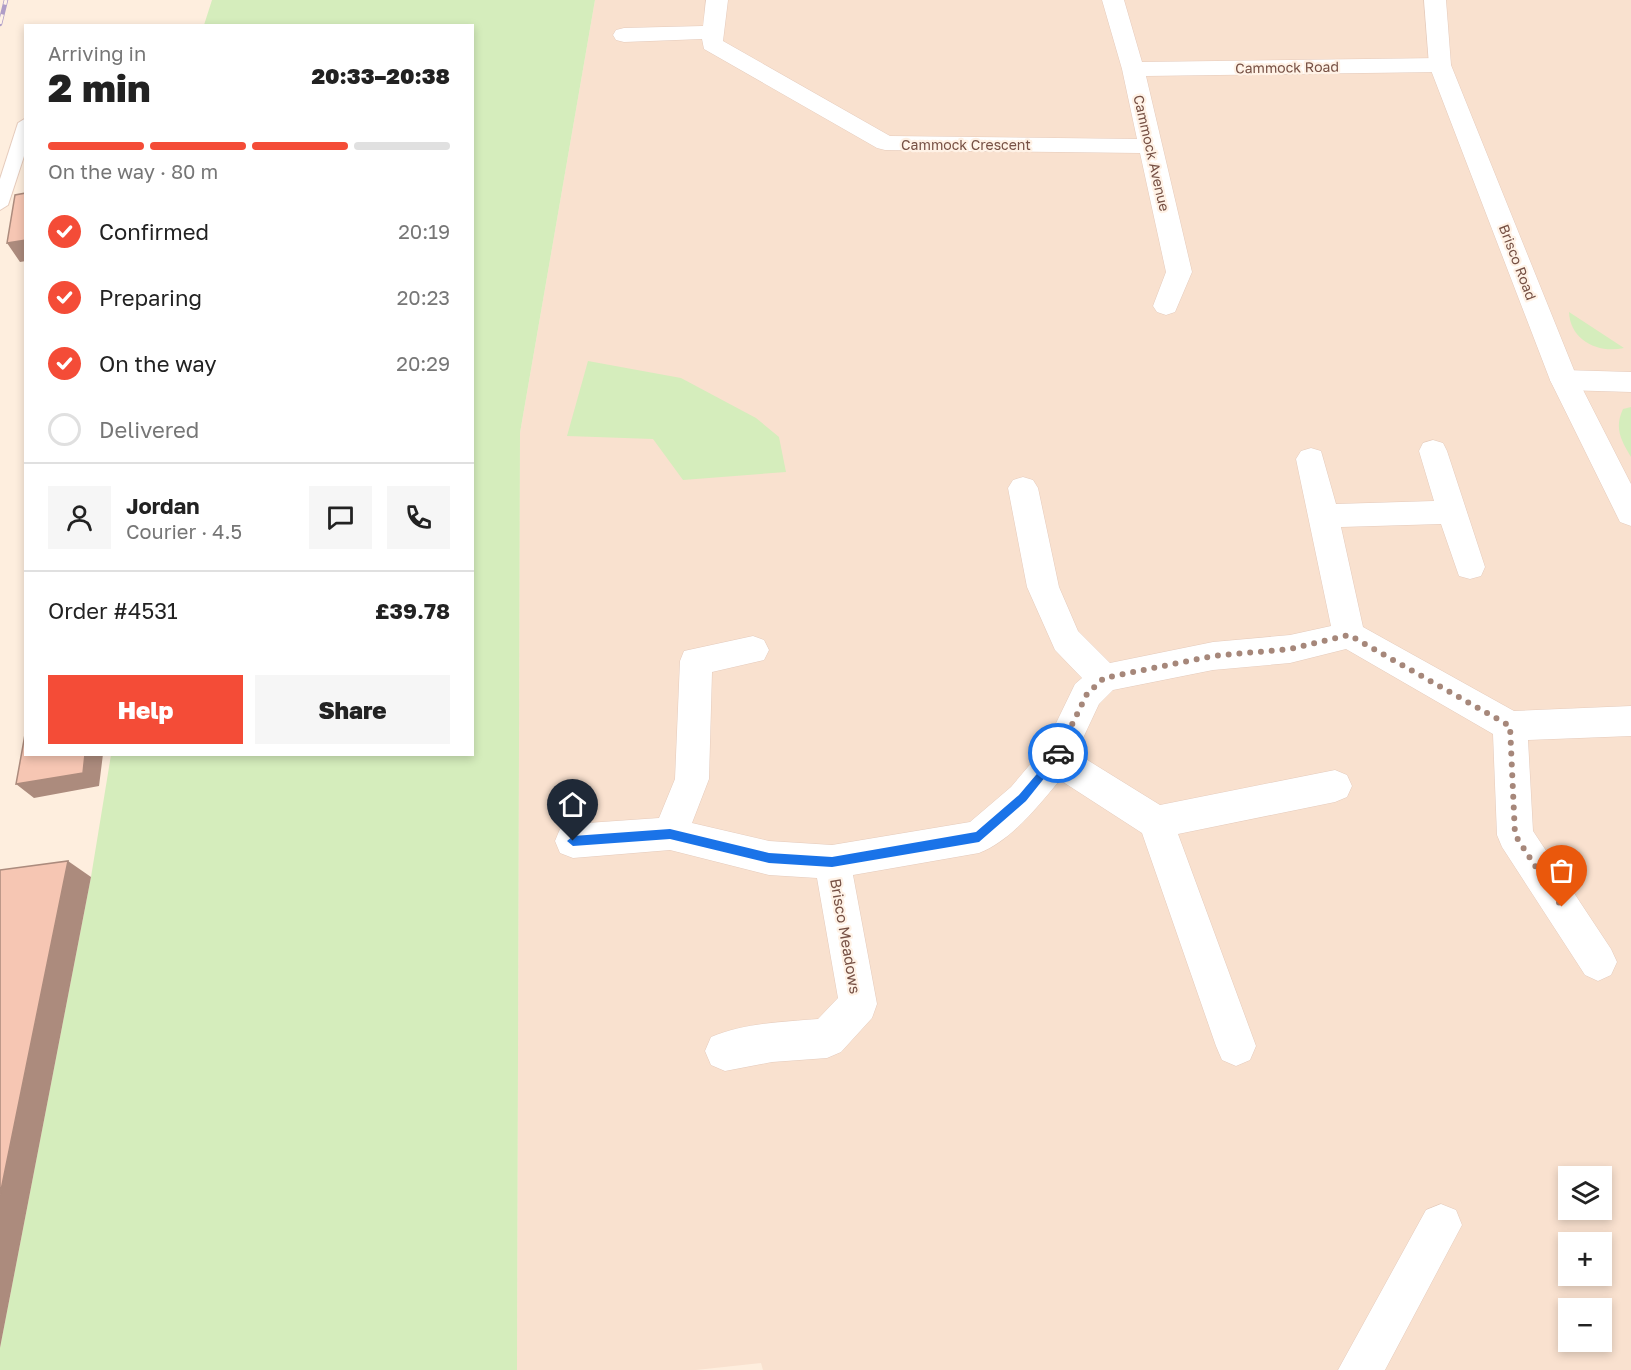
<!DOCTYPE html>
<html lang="en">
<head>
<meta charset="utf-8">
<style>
	body { margin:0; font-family:"Golos Text",sans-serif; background:#f6f6f6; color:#222; height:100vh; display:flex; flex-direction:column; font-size:22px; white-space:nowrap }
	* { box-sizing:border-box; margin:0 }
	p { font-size:20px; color:#767676 }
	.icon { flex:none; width:33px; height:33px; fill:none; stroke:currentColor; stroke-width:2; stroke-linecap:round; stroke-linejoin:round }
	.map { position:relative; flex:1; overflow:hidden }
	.sheet { position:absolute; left:24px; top:24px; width:450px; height:732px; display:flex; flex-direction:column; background:#fff; border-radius:0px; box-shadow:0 3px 9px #0003 }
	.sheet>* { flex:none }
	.fabs { position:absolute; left:1558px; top:1166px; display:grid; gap:12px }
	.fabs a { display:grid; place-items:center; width:54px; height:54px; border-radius:0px; background:#fff; box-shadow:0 3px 9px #0003; font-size:30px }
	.pin { position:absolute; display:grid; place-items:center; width:51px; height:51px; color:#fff; margin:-62px -26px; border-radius:50% 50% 50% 0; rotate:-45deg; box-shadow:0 0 6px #0007 }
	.pin .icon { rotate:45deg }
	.courier { position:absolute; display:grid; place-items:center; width:60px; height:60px; margin:-30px; border:4px solid #1a73e8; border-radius:50%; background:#fff; color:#222; box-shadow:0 2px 8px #0007 }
	.summary em { font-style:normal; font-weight:800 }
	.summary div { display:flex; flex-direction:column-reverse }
	.summary { display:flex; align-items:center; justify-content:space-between; height:102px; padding:0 24px }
	h1 { font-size:39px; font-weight:800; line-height:45px }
	.bar { display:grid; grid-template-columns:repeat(4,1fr); gap:9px 6px; align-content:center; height:72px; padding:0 24px }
	.bar i { height:8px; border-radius:4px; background:#e0e0e0 }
	.bar .on { background:#f44c37 }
	.bar p { grid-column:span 4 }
	.line { display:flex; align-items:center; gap:15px; padding:0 24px; border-top:2px solid #e0e0e0 }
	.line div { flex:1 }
	.round { display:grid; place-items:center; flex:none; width:63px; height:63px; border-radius:0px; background:#f6f6f6 }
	ol { padding:0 24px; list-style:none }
	li { display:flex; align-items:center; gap:18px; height:66px }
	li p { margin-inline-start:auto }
	li .icon { padding:6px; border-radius:50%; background:#f44c37; color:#fff; stroke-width:4 }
	li:last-child { color:#767676 }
	li i { width:33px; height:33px; border:3px solid #e0e0e0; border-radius:50% }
	.primary-button { display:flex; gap:12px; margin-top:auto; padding:12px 24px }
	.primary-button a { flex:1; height:69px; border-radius:0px; background:#f44c37; color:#fff; font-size:24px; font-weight:800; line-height:69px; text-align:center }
	.primary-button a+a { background:#f6f6f6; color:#222 }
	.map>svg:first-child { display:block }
	.residential { fill:#f9e1cf; fill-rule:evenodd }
	.green { fill:#d5edbc }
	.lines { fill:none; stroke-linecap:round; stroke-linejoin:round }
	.service-casing { stroke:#e5cbbc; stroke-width:2 }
	.minor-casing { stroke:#e5cbbc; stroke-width:1 }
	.tertiary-casing { stroke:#e5cbbc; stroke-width:1 }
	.service { fill:#fff; fill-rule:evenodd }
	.minor { fill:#fff; fill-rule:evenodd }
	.tertiary { fill:#fff; fill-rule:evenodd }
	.rail-casing { stroke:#af9dc7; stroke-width:4.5 }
	.rail { stroke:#fff2e6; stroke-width:3; stroke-dasharray:10; stroke-linecap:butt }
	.shaded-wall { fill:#ac8b7d }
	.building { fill:#f6c6b3; stroke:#ac8b7d; stroke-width:1.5 }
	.route { fill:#1a73e8 }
	.done { stroke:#a6877a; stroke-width:6; stroke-dasharray:0 10.8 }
	.labels { text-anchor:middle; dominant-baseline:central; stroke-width:4.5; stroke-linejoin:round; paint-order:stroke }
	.far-street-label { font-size:14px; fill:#765044; stroke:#fff2e6 }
	.street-label { font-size:15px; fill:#765044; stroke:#fff2e6 }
</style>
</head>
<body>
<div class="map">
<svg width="1631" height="1370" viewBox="0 0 1631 1370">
	<rect width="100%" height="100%" fill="#feeede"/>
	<path class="residential" d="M595 0H1631V1370H763L761 1363 696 1370H517L520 433ZM1569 1176H1602V1209H1569ZM1569 1242H1602V1275H1569ZM1569 1308H1602V1341H1569Z"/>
	<path class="green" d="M212 0H595L520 433 517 1370H0V1348L91 877 111 755 472 754V26L204 25Z
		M1569 312 1624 348C1598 354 1570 340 1569 312Z
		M588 361 681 378 756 418 779 437 786 472 683 480 653 439 567 436Z
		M1631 407V457C1621 440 1614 428 1623 409Z"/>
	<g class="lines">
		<defs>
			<path id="service" d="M26 118V150L8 205 0 210V179L18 123Z"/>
			<path id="minor" d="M706 0H728L723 41 890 136 1137 139 1122 69 1102 0H1124L1142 62 1440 58 1448 60 1451 65 1448 70 1440 72 1146 76 1192 272 1175 312 1166 315 1157 312 1153 306 1166 272 1140 153 885 150 877 148 704 49 702 39 624 42 616 40 613 35 616 30 624 28 703 26Z
				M1564 370 1631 372V392L1564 390 1554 387 1550 380 1554 373Z
				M1433 440 1443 443 1447 451 1485 567 1481 576 1470 579 1459 576 1441 524 1341 527 1363 627 1514 711 1631 706V736L1528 740 1533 831 1611 949 1617 962 1611 975 1598 981 1585 975 1502 847 1497 835 1493 734 1346 649 1290 663 1213 670 1113 690 1099 704 1076 753 1160 805 1335 770 1347 775 1352 786 1347 797 1335 802 1178 834 1256 1046 1250 1060 1236 1066 1222 1060 1216 1046 1142 833 1060 780C1038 806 1011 841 979 853L853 875 877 1004 872 1018 841 1052 827 1058 772 1062 725 1071 711 1065 705 1051 711 1037C745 1023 782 1022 818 1019L838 998 817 878 769 875 670 850 573 858 560 853 555 841 560 829 573 824 659 818 675 779 680 661 684 651 753 636 764 640 769 650 764 660 712 672 709 779 692 823 769 841 832 845 970 822 1011 787 1044 748 1075 684 1082 678 1055 650 1027 587 1008 488 1013 480 1023 477 1033 480 1038 488 1059 587 1078 631 1110 663 1213 642 1290 635 1331 626 1296 459 1301 451 1311 448 1321 451 1336 504 1434 501 1419 451 1423 443Z
				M1441 1204 1456 1210 1462 1225 1385 1370H1338L1426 1210Z"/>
			<path id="tertiary" d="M1424 0H1446L1451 65 1578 380 1631 484V526L1620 522 1550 380 1429 65Z"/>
		</defs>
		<use href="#service" class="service-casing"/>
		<use href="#minor" class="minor-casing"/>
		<use href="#tertiary" class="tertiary-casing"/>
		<use href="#service" class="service"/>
		<use href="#minor" class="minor"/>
		<use href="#tertiary" class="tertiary"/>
		<defs>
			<path id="rail" d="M0 24 6 0"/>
		</defs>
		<use href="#rail" class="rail-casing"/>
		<use href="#rail" class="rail"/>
	</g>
	<path class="shaded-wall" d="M26 240V261L20 262 7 243Z
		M85 754H103L99 786 34 798 16 784Z
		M68 861 91 877 0 1348V1195Z"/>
	<path class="building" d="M26 193V240L7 243 15 195Z
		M26 729V754H85L83 773 16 784Z
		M68 861 0 1195V870Z"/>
	<path class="route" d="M1058 749 1064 753 1062 756 1026 801 979 842 832 867 769 863 670 839 573 846 567 841 573 836 670 829 769 853 832 857 976 832 1019 795Z"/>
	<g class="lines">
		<path class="done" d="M1058 753 1087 694 1104 678 1213 656 1290 649 1349 635 1510 726 1515 835 1562 907"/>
	</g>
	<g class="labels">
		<g class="far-street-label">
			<text transform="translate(1287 67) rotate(-1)">Cammock Road</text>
			<text x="966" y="144">Cammock Crescent</text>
			<text transform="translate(1152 153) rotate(77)">Cammock Avenue</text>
			<text transform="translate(1518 262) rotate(69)">Brisco Road</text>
		</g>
		<g class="street-label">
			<text transform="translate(846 936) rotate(80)">Brisco Meadows</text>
		</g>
	</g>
</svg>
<div class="fabs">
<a><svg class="icon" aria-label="layers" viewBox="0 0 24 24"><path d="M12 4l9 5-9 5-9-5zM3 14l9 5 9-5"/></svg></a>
<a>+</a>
<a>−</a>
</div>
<div class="pin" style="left:1562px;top:907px;background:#ea580c"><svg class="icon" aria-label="bag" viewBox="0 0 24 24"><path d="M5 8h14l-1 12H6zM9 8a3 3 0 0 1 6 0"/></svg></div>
<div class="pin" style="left:573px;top:841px;background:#1f2937"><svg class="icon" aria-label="home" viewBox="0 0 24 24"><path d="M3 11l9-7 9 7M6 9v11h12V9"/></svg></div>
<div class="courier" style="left:1058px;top:753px"><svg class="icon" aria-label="car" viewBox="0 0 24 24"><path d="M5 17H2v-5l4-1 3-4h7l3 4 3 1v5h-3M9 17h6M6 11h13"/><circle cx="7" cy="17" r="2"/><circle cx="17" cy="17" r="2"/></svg></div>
<section class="sheet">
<div class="summary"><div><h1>2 min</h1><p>Arriving in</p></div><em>20:33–20:38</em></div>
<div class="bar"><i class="on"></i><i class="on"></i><i class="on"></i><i></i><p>On the way · 80 m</p></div>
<ol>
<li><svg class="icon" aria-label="check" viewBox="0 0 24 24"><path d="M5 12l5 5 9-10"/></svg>Confirmed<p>20:19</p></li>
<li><svg class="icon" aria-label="check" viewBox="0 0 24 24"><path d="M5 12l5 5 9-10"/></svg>Preparing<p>20:23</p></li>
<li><svg class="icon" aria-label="check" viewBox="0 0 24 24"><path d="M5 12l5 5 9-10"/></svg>On the way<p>20:29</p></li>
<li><i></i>Delivered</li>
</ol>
<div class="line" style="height:108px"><a class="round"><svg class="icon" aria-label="person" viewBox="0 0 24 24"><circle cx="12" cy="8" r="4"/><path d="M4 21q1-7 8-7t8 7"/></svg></a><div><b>Jordan</b><p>Courier · 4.5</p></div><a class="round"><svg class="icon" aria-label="chat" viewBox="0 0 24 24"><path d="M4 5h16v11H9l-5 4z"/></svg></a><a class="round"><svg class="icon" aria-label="phone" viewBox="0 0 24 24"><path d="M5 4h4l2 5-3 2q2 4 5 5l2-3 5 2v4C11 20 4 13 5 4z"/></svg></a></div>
<div class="line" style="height:78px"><div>Order #4531</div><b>£39.78</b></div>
<div class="primary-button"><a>Help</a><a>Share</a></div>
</section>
</div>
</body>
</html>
